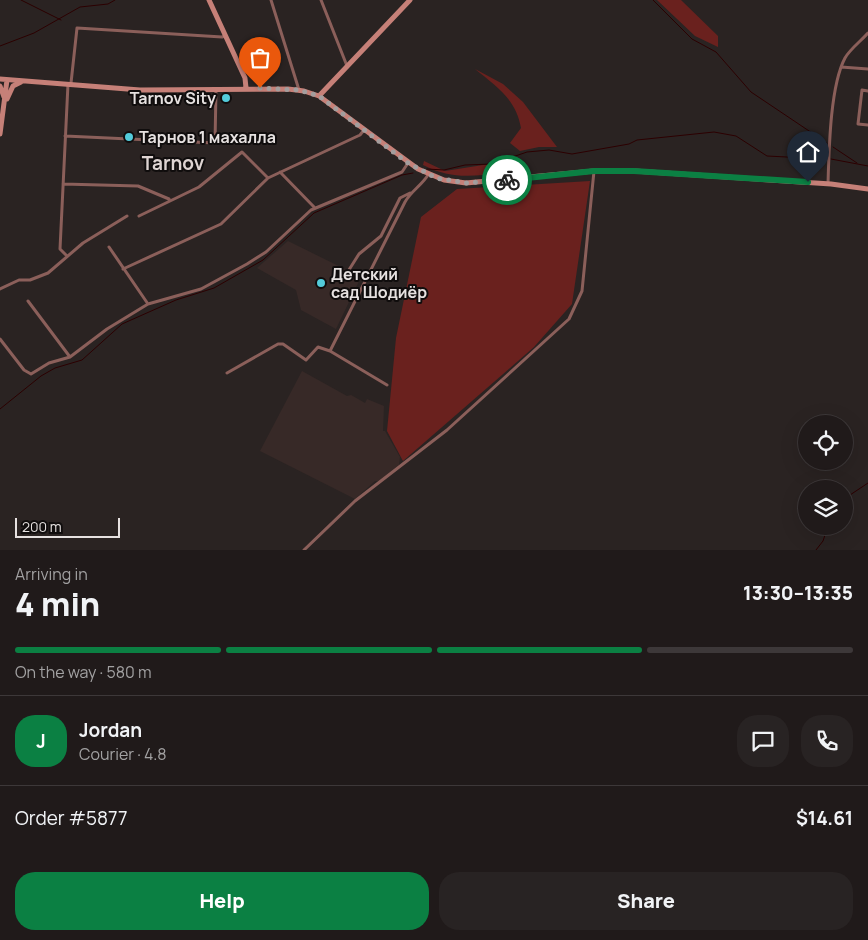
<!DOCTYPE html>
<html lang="en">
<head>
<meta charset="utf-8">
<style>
	body { margin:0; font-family:Manrope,sans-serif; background:#282323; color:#f1f3f6; height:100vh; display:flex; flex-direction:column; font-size:19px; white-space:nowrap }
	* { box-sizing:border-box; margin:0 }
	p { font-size:16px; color:#a2a1a2 }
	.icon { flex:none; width:28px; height:28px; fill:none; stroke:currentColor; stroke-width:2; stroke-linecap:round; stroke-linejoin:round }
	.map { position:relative; height:550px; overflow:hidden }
	.sheet { display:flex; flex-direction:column; background:#201a1a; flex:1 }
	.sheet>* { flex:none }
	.controls { position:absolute; left:798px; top:415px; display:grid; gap:10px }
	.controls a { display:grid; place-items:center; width:55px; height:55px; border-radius:50%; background:#201a1a; box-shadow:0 5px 20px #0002,0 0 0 1px #3d3839; font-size:25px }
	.scale { position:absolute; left:15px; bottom:12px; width:105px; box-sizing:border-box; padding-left:5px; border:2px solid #e6e1e0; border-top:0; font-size:14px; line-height:18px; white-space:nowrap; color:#e6e1e0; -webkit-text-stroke:4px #100d0d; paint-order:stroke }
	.pin { position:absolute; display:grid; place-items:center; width:42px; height:42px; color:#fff; margin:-51px -21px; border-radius:50% 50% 50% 0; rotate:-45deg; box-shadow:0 0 5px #0007 }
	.pin .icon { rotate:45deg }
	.courier { position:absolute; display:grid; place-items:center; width:50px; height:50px; margin:-25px; border:4px solid #0b8043; border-radius:50%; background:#fff; color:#222; box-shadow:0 1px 6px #0007 }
	.headline em { font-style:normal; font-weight:800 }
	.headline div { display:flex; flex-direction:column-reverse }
	.headline { display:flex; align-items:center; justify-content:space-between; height:85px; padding:0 15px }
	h1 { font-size:32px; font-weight:800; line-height:38px }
	.bar { display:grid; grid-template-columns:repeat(4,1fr); gap:8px 5px; align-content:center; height:60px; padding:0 15px }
	.bar i { height:6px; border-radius:4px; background:#3d3839 }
	.bar .current { background:#0b8043 }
	.bar p { grid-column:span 4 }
	.line { display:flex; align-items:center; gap:12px; padding:0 15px; border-top:1px solid #3d3839 }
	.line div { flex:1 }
	.round { display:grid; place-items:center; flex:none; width:52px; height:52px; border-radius:20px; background:#282323 }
	.action { display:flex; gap:10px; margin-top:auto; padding:10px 15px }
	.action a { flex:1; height:58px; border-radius:20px; background:#0b8043; color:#fff; font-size:20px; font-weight:800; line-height:58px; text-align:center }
	.action a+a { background:#282323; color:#f1f3f6 }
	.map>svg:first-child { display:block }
	.built { fill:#372927 }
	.green { fill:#6a211e }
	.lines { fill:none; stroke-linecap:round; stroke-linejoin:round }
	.stream { stroke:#2c0001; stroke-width:1 }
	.street { stroke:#8b5f5a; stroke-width:3 }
	.secondary { stroke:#c68078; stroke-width:5 }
	.done { stroke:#a49e9e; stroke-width:5; stroke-dasharray:0 9 }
	.route { stroke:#0b8043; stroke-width:6 }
	.poi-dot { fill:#53cbda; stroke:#100d0d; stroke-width:2 }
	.labels { text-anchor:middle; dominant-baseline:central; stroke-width:4; stroke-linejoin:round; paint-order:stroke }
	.poi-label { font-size:16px; font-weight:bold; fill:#e6e1e0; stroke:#100d0d; text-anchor:start }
	.quarter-label { font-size:19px; font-weight:bold; fill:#ded4d2; stroke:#100d0d }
</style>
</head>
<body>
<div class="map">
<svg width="868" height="550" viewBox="0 0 868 550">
	<rect width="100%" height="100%" fill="#2a2322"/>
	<path class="built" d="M288 241 361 277 336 329 301 310 296 290 257 268Z
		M302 371 347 396 351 395 365 403 367 399 384 406 383 431H385L400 457 399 465 379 481H375L355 499 260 451Z"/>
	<path class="green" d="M657 0H681L718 36V47L695 36Z
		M475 69 503 84 523 102 557 147H539L520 151 510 143 521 128C516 99 496 86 475 69Z
		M424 161 445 171 502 162 503 173C472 176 452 180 423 165Z
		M590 181 572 304 534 347 403 461 387 431 396 338 421 217 457 189Z"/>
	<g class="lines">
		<path class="stream" d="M21 0 61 20
			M653 0 692 39 716 52 751 92 827 143
			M0 46 34 33 80 7 108 4 115 0
			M833 147 857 163
			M831 159 868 166
			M427 169 444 170 465 165 492 164 527 152 549 150 572 154 629 144 637 140 714 132 736 136 767 156 826 159
			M0 409 41 376 55 368 82 360 122 324 176 300 214 288 263 260 314 213 402 175 413 173
			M844 499 868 483
			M816 550 823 541 825 535 819 526"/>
		<path class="street" d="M271 0 299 90
			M321 0 347 66
			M841 67 868 69
			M71 83 77 28 222 37 225 36
			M868 91 862 90 858 124 868 125
			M65 136 215 143 216 90
			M280 172 315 208
			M63 184 138 186 169 199
			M828 184C829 151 830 86 845 58 850 49 861 41 868 33
			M139 216 199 187 242 152 268 178
			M109 247 148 304
			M67 256 60 249 68 84
			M123 269 221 224 268 178 360 135 364 130
			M347 273 359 254 381 236 400 198 410 193
			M0 289 19 280H30L48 273 83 243 127 216
			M28 301 70 357
			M0 339 24 370 31 374 49 363 70 357 107 329 148 304 201 289 247 264 266 252 311 210 402 172 408 163
			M330 351 405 202C411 191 422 185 428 175
			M227 373 278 344H283L306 360 318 347 330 351 387 385
			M304 550 355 501 447 430 569 319 582 291 594 171"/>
		<path class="secondary" d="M209 0 245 78 246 88
			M0 79 140 90 288 89 304 91 319 96 418 169 444 180 466 183 594 171H634L831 184 868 189
			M0 86 4 97
			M319 96 410 0
			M7 99 13 86 21 82
			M0 134 7 80"/>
	</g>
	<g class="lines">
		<path class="done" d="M260 88 299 90 319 96 408 163 436 178 466 183 507 180"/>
		<path class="route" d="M507 180 594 171H634L808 182"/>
	</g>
	<g class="poi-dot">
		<circle cx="226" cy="98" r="5"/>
		<circle cx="129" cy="137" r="5"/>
		<circle cx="321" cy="283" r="5"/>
	</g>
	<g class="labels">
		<g class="poi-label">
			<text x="216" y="98" text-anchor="end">Tarnov Sity</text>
			<text x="139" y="137">Тарнов 1 махалла</text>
			<text x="331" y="274">Детский<tspan x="331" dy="18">сад Шодиёр</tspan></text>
		</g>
		<g class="quarter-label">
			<text x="173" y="163">Tarnov</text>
		</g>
	</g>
</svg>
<div class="controls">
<a><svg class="icon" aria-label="locate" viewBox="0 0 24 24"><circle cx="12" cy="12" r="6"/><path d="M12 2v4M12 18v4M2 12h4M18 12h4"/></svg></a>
<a><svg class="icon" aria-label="layers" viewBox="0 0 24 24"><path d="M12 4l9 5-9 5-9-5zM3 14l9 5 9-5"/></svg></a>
</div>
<div class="scale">200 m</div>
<div class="pin" style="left:260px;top:88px;background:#ea580c"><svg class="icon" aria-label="bag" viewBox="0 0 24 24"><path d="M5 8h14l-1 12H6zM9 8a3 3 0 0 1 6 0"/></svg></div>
<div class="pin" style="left:808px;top:182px;background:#1f2937"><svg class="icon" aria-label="home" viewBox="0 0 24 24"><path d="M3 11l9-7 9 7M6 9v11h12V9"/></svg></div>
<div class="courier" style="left:507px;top:180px"><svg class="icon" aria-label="bike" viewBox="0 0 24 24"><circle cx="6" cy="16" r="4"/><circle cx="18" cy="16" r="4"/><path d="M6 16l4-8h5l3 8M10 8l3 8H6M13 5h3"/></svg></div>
</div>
<section class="sheet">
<div class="headline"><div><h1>4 min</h1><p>Arriving in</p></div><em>13:30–13:35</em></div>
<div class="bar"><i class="current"></i><i class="current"></i><i class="current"></i><i></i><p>On the way · 580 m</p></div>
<div class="line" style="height:90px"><b class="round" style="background:#0b8043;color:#fff">J</b><div><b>Jordan</b><p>Courier · 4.8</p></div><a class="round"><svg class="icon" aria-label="chat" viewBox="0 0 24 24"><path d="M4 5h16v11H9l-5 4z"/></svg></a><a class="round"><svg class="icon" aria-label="phone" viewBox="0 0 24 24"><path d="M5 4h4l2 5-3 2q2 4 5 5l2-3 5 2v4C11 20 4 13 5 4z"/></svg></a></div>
<div class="line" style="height:65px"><div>Order #5877</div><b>$14.61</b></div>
<div class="action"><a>Help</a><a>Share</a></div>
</section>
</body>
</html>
